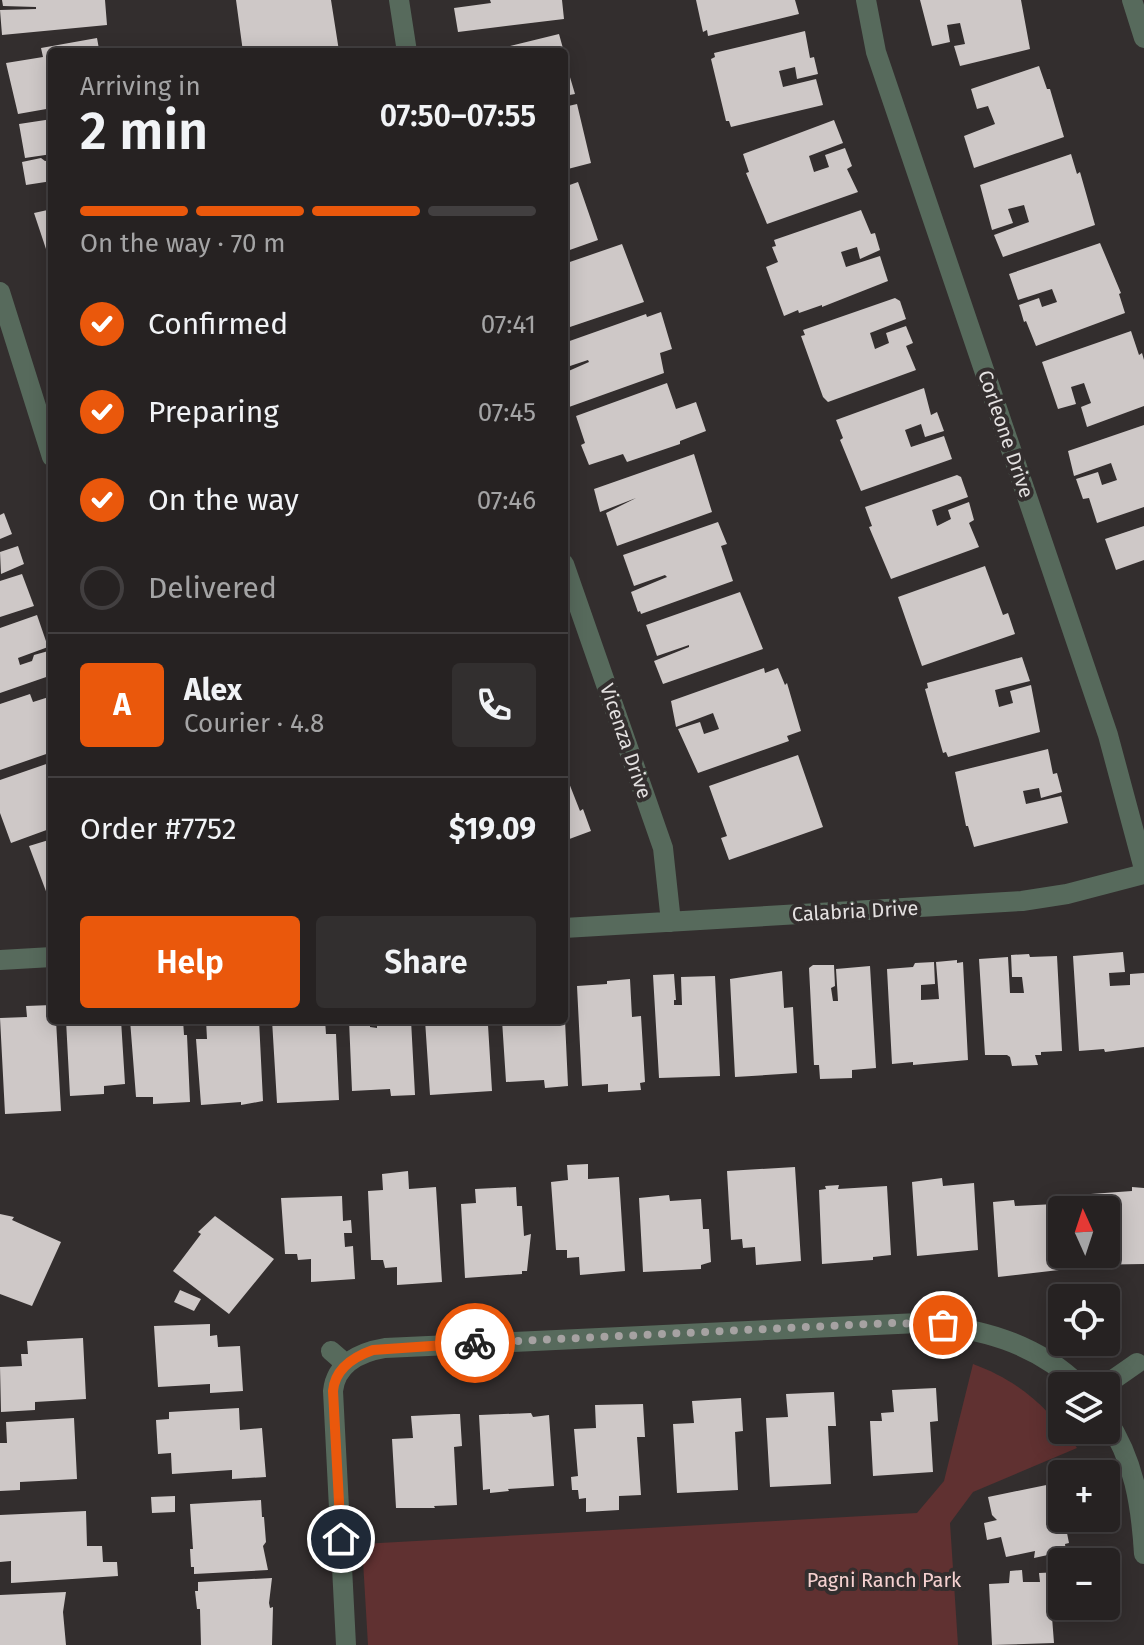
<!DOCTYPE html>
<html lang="en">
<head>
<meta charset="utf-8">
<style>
	body { margin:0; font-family:"Fira Sans",sans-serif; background:#322f2f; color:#f1f3f6; height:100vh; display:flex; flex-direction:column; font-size:30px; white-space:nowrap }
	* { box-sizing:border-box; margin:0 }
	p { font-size:26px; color:#a4a4a5 }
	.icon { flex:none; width:44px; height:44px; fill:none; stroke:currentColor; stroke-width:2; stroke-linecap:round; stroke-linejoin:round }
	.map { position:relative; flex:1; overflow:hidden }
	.panel { position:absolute; left:48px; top:48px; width:520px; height:976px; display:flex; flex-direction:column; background:#262222; border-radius:8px; box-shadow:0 4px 20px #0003,0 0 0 2px #423f40 }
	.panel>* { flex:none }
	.needle { width:52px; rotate:357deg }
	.tools { position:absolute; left:1048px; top:1196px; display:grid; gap:16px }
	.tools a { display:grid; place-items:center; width:72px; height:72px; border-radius:8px; background:#262222; box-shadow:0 4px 20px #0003,0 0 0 2px #423f40; font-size:40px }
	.pin { position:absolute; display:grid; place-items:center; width:68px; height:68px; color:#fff; margin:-34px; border:4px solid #fff; border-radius:50%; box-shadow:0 2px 8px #0007 }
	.courier { position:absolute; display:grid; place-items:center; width:80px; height:80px; margin:-40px; border:6px solid #ea580c; border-radius:50%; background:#fff; color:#222; box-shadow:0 2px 10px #0007 }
	.headline em { font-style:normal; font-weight:600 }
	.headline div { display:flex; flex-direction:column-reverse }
	.headline { display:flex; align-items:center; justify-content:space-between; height:136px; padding:0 32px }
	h1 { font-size:52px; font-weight:600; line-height:60px }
	.bar { display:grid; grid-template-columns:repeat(4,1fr); gap:12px 8px; align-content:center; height:96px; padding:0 32px }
	.bar i { height:10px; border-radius:6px; background:#423f40 }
	.bar .selected { background:#ea580c }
	.bar p { grid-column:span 4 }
	.line { display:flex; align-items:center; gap:20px; padding:0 32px; border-top:2px solid #423f40 }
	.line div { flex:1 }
	.round { display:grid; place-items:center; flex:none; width:84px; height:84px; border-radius:8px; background:#322f2f }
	ol { padding:0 32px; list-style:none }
	li { display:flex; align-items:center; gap:24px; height:88px }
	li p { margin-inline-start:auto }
	li .icon { padding:8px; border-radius:50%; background:#ea580c; color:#fff; stroke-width:4 }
	li:last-child { color:#a4a4a5 }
	li i { width:44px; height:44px; border:4px solid #423f40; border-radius:50% }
	.action { display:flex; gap:16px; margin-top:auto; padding:16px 32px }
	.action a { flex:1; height:92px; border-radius:8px; background:#ea580c; color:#fff; font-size:32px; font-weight:600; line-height:92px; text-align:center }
	.action a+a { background:#322f2f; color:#f1f3f6 }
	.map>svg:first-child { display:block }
	.green { fill:#603131 }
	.building { fill:#cec8c7 }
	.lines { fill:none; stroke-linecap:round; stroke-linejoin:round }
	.minor { stroke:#576a5c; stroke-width:20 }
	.tertiary { stroke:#576a5c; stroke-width:20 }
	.done { stroke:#a6a2a2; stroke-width:8; stroke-dasharray:0 14.4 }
	.route { stroke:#ea580c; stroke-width:10 }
	.labels { text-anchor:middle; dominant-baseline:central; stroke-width:8; stroke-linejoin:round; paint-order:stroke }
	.street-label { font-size:20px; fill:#e4e1e1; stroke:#332e2e }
	.park-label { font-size:20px; fill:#f5d1d0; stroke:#332e2e }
</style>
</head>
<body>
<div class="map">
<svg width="1144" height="1645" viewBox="0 0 1144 1645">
	<rect width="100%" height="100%" fill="#332e2e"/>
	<path class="green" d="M973 1364C1020 1381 1049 1409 1077 1448L973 1492 950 1523 958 1645H368L362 1544 917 1513 944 1481Z"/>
	<path class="building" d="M2 0H105L107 25 2 35 0 10 36 9V7L3 6Z
		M236 0H331L339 51 243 52Z
		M490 0H562L564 19 458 32 454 8 491 3Z
		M696 0H795L799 14 708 36 707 30 703 32Z
		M920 0H1021L1030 49 960 66 954 46 965 44 960 23 947 25 950 42 932 46Z
		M805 31 810 58 814 57 818 74 797 79 795 67 779 71 783 87 816 79 823 105 731 127 729 121H726L711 59 715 57 714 53Z
		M559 34 564 52H489V51Z
		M97 38 99 49 112 48V52H52V108L18 114 6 63 43 57 41 48Z
		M564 57 575 94 564 96Z
		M1039 66 1047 89H1050L1064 137 974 168 964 136 995 124 988 106 977 109 971 89Z
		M577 104 591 163 564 170V107Z
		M52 119V154L25 158 19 124Z
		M834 120 843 143 809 156 814 172 829 167 825 155 845 148 852 166 847 169 858 192 767 224 746 173 749 172 743 154Z
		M1071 154 1077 174 1080 172 1095 225 1003 257 994 235 1029 222 1024 205 1008 209 1013 223 992 230 980 185Z
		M41 158 45 161 52 160V181L26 185 22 162Z
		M578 182 598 240 564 252V187Z
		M52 209V264H51L34 213Z
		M861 210 871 234 875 233 880 250 860 259 857 247 841 252 846 267 880 256 888 281 822 307V305L799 313 798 310 784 316 766 267 778 262 772 247 776 246 774 240Z
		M1100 243 1121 293 1119 294 1125 313 1036 346 1026 321 1024 322 1019 305 1039 298 1042 307 1057 302 1052 289 1018 300 1009 274Z
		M622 244 644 302 564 329V302L570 300H564V264Z
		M895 298 900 301 906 319 870 333 875 349 889 343 886 333 906 326 913 343 906 346 916 370 828 402 823 397 801 336 805 335 803 330Z
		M661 312 672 349 660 353 664 373 569 407 564 391V373L589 362 588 360 564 368V343L646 314 647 317Z
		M1131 331 1139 355 1142 353 1144 360V406L1087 427 1081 407 1091 403 1084 383 1071 387 1076 404 1058 409 1042 362Z
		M667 383 676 409 696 402 706 431 680 441V444L627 462 623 454 589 465 581 445 585 443 576 416Z
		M924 388 931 415 937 412 944 431 925 437 921 424 905 430 911 447 944 436 952 459 861 491 840 440 843 438 836 420Z
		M1144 425V507L1097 523 1089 498 1083 499 1076 479 1098 472 1102 485 1117 480 1111 463 1074 476 1068 451Z
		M694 454 712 512 617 546 606 513 636 498 600 512 594 489Z
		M957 475 961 477 968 497 932 510 937 526 951 519 948 510 969 502 974 520 969 523 979 547 891 579 869 527 872 526 865 507Z
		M4 513 12 534 0 539V515Z
		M718 522 727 544 721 546 733 581 641 614 640 611 638 612 631 592 667 577 665 575 634 586 623 555Z
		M1144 526V560L1116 570 1105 539Z
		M18 546 24 564 1 574 0 552Z
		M985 566 1003 615 1008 613 1015 634 922 666 898 597Z
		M22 574 34 606 0 617V581Z
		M740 592 763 649 663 684 654 661 689 647V645L657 656 646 625Z
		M37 615 48 647 18 658 20 665 32 661 34 655 52 650V675L0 693V628Z
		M1022 657 1030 681 995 690 999 707 1013 703 1010 691 1031 685 1040 732 948 757 946 752 943 753 939 739 925 689 928 688 927 683Z
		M764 668 765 673 778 668 785 685 787 683 801 731 787 736 789 741 698 773 678 729 700 722 704 734 719 729 713 713 676 727 671 701Z
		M30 694 33 702 52 696V752L0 770V704Z
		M1048 749 1053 774 1057 773 1062 792 1041 798 1039 788 1023 791 1026 804 1061 796 1068 823 974 847 968 826H966L955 772Z
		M798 755 823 827 729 860 721 838 727 836 709 786Z
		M52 762V828L11 843 0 813V780Z
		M569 783 580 811 583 809 591 831 564 841V785Z
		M52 839V893L47 894 29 846Z
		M1123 952 1125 972 1109 973 1110 986 1130 985V974L1144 973V1047L1105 1052 1104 1049 1079 1051 1073 956Z
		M1029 954 1030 957 1057 956 1062 1051 1041 1052V1055H1035L1038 1065 1012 1066 1010 1057 1007 1055H985L979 959 1008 957 1010 993H1024L1022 977H1012L1011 955Z
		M957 960V963L963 962 968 1060 913 1065V1062L892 1064 887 969 913 967 915 963 934 962 935 984 921 985V1000L939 999 936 962Z
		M813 965H834L835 986 831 988 833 1001H838L836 969 870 966 876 1068 852 1070V1078L820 1079 819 1065H814L809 968Z
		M782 971 784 1008 793 1007 797 1073 735 1077 730 979Z
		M674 974 676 1000H674V1005H682L681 977 715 976 720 1076 659 1078 653 975Z
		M630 979 632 1017 641 1016 645 1082 640 1083 641 1090 608 1092V1084L582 1086 577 986 607 984V981Z
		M52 1005V1020H56L61 1111 5 1114 0 1018 27 1017 26 1006Z
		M66 1020H121L125 1084 104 1086V1094L70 1096Z
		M130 1020H183L184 1035H187L190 1102 153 1104V1097H136Z
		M206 1020H259L263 1101 241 1105V1102L201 1105 196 1039H207Z
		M272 1020H325L326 1034H336L339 1100 277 1103Z
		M349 1020H370V1027L377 1028V1020H411L415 1095 391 1096 390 1089 352 1091Z
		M425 1020H479V1026L488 1025 492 1091 430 1095Z
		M502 1020H565L568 1086 545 1088 544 1080 506 1082Z
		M588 1164V1179L619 1177 625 1271 580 1275 579 1257 567 1258V1250H556L551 1182 568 1180 567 1165Z
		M795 1167 801 1261 756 1265 755 1247 743 1248 742 1239 731 1240 727 1171Z
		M408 1171 409 1189 436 1187 442 1282 397 1285V1267L385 1268 383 1260H371L368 1191 383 1190 382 1174Z
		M942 1178 943 1186 974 1183 978 1250 917 1256 912 1182Z
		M839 1185 838 1189 887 1186 891 1255 873 1257V1260L822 1264 819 1190 826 1189 825 1186Z
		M516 1187 517 1206H522L524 1236 531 1234 527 1271H522V1274L465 1278 461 1204 476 1203 475 1189Z
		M1132 1187 1144 1188V1264L1082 1265 1081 1254H1106V1210H1078L1077 1195 1132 1191Z
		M669 1195 670 1201 701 1199 703 1229H709L711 1262 701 1265V1269L643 1272 639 1198Z
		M342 1196 343 1221 351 1220 352 1233H344L345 1247 353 1246 355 1279 311 1282V1259L298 1260 297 1254H285L281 1198Z
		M1014 1200 1015 1206 1055 1204 1059 1270 998 1277 993 1202Z
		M0 1214 14 1217 12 1220 61 1242 32 1306 0 1294Z
		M215 1216 274 1259 229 1314 173 1271 201 1234 198 1232Z
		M180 1290 201 1299 194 1311 174 1302Z
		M210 1324V1336L217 1335 218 1347 240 1346 243 1391 210 1393V1384L158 1387 154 1326Z
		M83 1338 86 1399 35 1402V1410L1 1412 0 1367 22 1366 21 1354H28L27 1341Z
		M936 1388 938 1421 930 1422 933 1472 873 1476 870 1421H882L881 1413 894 1412 892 1390Z
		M834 1392 836 1426H828L831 1484 770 1487 766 1418 788 1417 786 1394Z
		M741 1398 743 1431 735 1432 738 1490 677 1493 673 1424 694 1423 692 1401Z
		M643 1404 645 1437H637L641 1495 619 1496V1510L586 1512V1498L579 1499 578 1490H572L571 1477 578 1476 574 1429 596 1428 595 1405Z
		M239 1408 240 1430 262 1428 266 1477 232 1479V1470L172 1474 171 1453 158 1454 156 1420 169 1419V1412Z
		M531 1413 533 1417 549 1415 554 1486 508 1489 509 1491 490 1493V1489L483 1490 479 1415Z
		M454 1414H460L462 1446 454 1447 457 1505 434 1506 435 1508H396L392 1439 413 1438 411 1416Z
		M74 1418 77 1479 20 1482V1490L0 1491V1443H7L6 1422Z
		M1061 1482 1062 1518H1064L1069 1543 1065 1544 1066 1551 1034 1558 1035 1551 1006 1557 1001 1537 987 1540 984 1523 997 1520 992 1515 988 1497Z
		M175 1496V1512L152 1513 151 1497Z
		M261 1500 262 1517H264L266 1542 263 1546 268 1570 194 1574V1567H191L190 1549H193L190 1504Z
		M86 1511 87 1546H102L103 1562H117L118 1576 11 1583V1561L0 1562V1515Z
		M1022 1570 1023 1582H1040L1039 1573 1062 1572V1606H1074L1075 1616 1052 1617 1054 1643 992 1645 989 1584 1009 1583 1010 1571Z
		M272 1578 269 1603 270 1608 273 1607 272 1645H201L200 1609H197L195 1591H198V1582Z
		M66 1592 63 1612 66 1645H0V1595Z"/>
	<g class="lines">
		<path class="minor" d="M399 0 407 52
			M866 0 876 52 1108 735 1144 869
			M0 292 52 457
			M564 564 663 848 671 922
			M564 928 1022 901 1067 894 1144 874
			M0 960 52 957
			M331 1351 346 1364
			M1104 1386 1137 1363
			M1106 1418C1134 1460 1141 1504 1144 1554
			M346 1645 333 1391C336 1363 361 1352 385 1348L919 1323C979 1328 1035 1342 1080 1386"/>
		<path class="tertiary" d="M1132 0 1144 38"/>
	</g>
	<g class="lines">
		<path class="done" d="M475 1343 891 1323 943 1325"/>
		<path class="route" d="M341 1539 333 1391C335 1369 353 1357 373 1350L475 1343"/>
	</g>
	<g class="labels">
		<g class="street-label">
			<text transform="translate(1006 434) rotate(71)">Corleone Drive</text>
			<text transform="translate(626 741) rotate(71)">Vicenza Drive</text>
			<text transform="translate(855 911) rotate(-3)">Calabria Drive</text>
		</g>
		<g class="park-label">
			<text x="884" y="1580">Pagni Ranch Park</text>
		</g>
	</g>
</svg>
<div class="tools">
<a><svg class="needle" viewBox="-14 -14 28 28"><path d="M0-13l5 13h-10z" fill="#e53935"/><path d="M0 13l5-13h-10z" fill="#a4a4a5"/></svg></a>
<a><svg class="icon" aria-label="locate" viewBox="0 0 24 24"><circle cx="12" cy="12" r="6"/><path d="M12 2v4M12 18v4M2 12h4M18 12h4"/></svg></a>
<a><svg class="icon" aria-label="layers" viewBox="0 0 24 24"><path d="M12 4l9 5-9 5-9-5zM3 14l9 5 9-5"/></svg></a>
<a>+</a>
<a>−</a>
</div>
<div class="pin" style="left:943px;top:1325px;background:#ea580c"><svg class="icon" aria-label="bag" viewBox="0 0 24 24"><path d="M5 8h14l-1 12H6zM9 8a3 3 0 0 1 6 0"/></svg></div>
<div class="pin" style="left:341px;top:1539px;background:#1f2937"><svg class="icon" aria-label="home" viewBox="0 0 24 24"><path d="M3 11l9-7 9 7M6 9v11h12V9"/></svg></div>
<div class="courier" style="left:475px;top:1343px"><svg class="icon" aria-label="bike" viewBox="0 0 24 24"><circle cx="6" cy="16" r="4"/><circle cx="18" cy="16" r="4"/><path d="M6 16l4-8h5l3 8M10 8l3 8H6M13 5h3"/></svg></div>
<section class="panel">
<div class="headline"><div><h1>2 min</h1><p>Arriving in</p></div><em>07:50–07:55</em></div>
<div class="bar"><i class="selected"></i><i class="selected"></i><i class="selected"></i><i></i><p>On the way · 70 m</p></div>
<ol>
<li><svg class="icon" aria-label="check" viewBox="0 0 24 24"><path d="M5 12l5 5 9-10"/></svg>Confirmed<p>07:41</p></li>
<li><svg class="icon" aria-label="check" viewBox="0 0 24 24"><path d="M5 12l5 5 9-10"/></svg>Preparing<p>07:45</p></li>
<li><svg class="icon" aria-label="check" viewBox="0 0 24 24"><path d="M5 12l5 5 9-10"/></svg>On the way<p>07:46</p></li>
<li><i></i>Delivered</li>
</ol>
<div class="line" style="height:144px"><b class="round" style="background:#ea580c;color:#fff">A</b><div><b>Alex</b><p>Courier · 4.8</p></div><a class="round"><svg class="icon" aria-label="phone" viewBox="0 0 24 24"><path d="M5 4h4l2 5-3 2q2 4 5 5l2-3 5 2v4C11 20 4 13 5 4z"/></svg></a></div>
<div class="line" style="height:104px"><div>Order #7752</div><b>$19.09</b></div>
<div class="action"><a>Help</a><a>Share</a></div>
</section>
</div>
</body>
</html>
